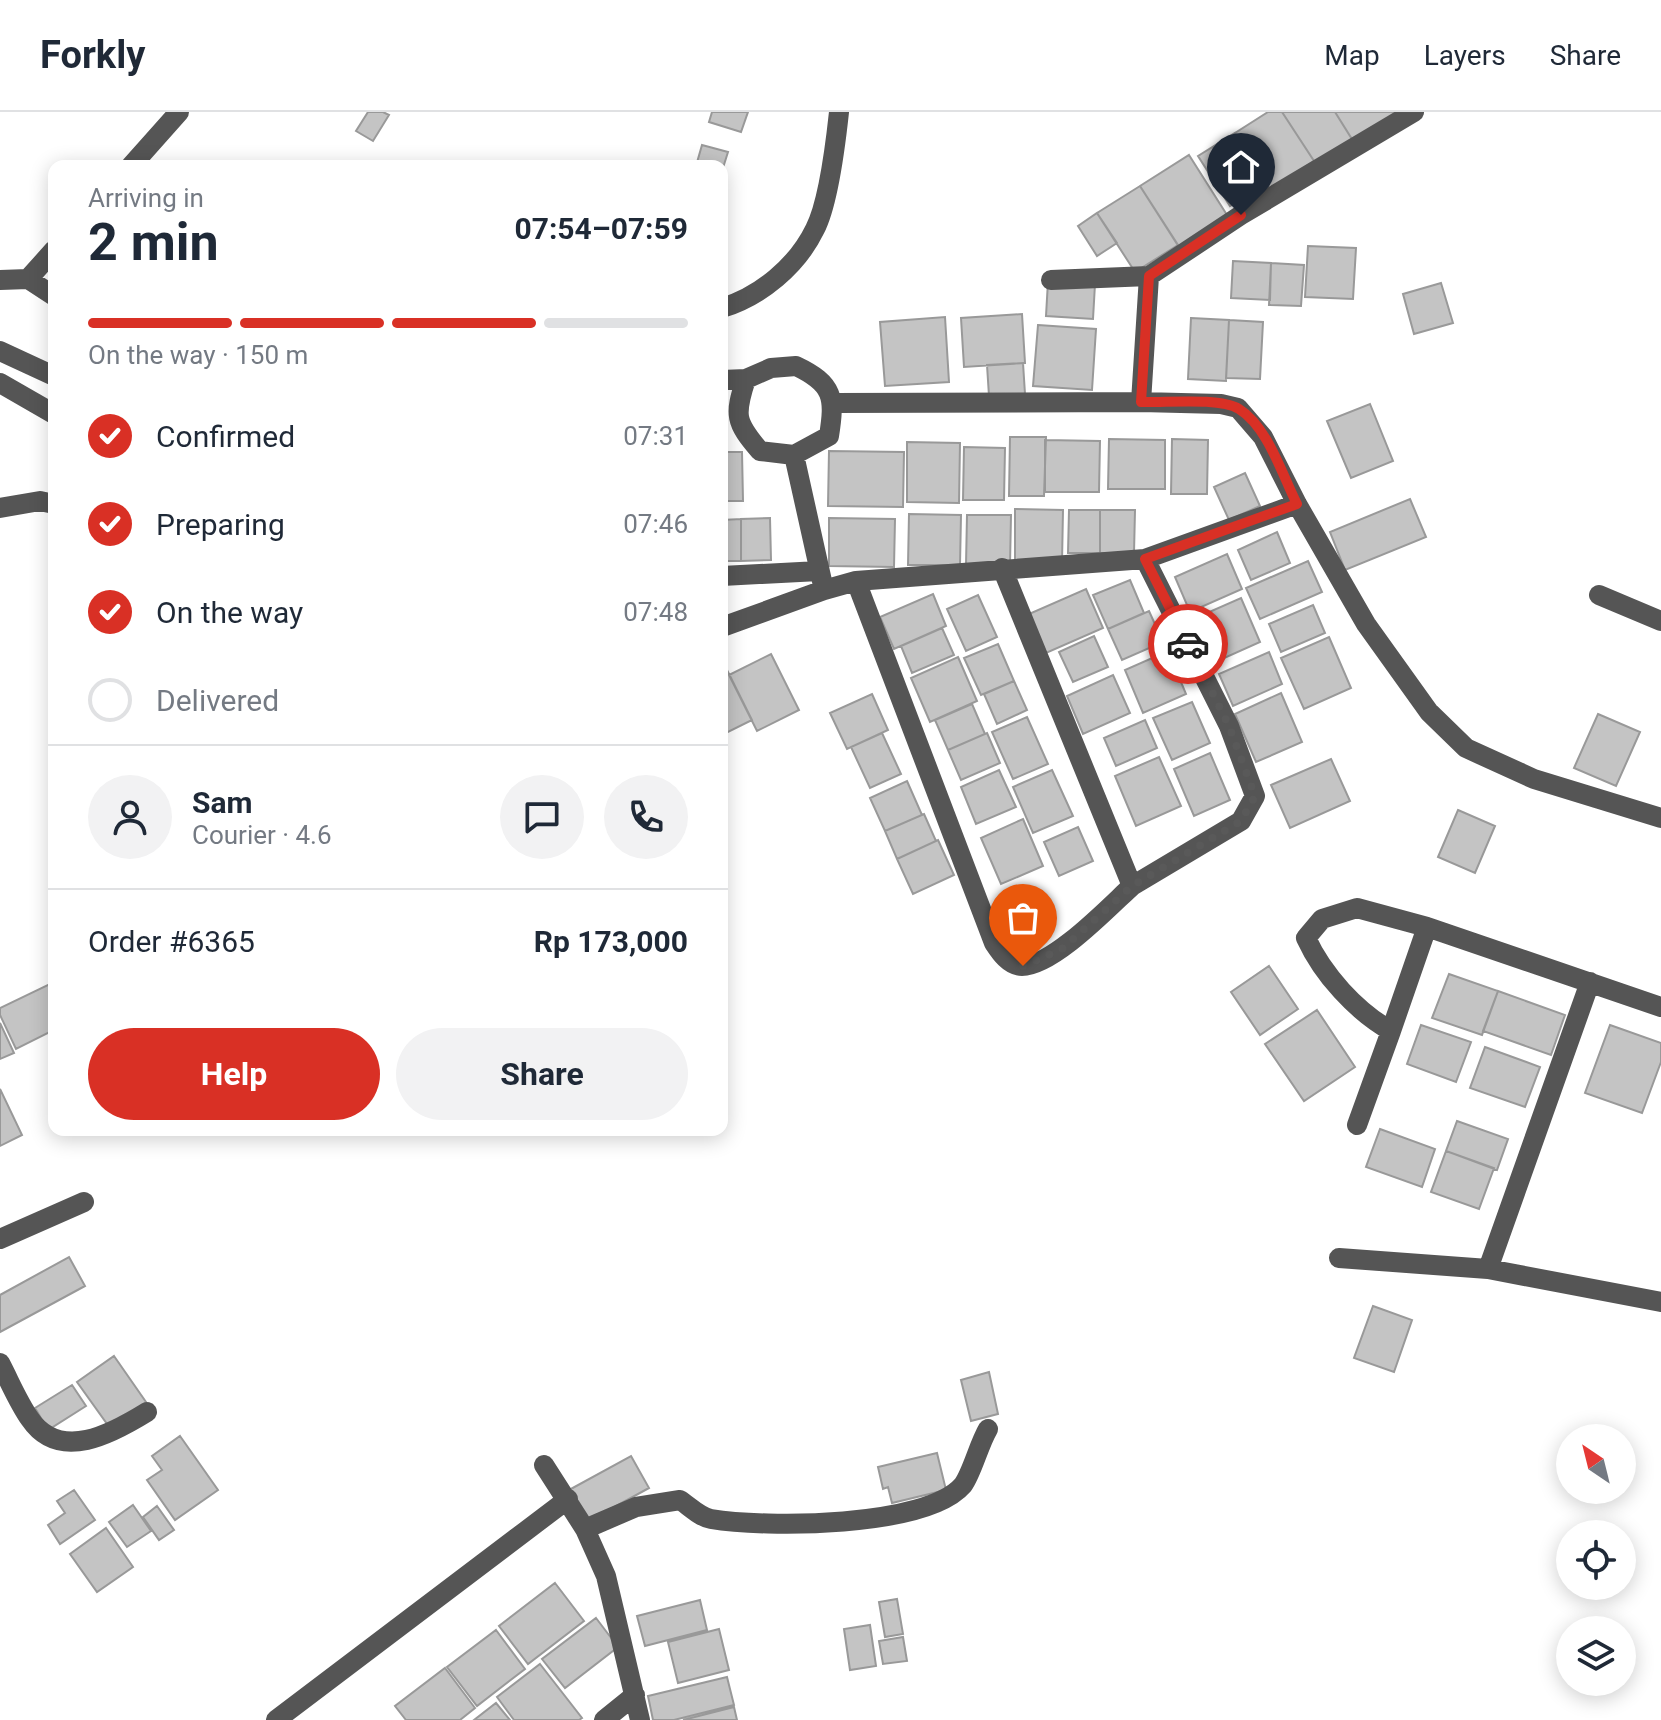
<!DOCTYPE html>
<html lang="en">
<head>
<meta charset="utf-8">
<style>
	body { margin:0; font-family:Roboto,sans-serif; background:#f2f2f3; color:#1f2937; height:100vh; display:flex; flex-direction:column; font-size:30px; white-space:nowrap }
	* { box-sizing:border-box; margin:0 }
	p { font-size:26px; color:#747a83 }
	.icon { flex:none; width:44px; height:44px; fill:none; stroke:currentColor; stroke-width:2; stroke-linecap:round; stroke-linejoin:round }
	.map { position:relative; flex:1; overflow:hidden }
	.drawer { position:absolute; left:48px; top:48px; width:680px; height:976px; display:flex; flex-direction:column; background:#fff; border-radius:16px; box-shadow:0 4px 20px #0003 }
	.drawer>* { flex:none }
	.needle { width:52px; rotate:325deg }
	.tools { position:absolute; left:1556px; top:1312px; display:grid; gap:16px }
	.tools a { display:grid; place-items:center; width:80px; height:80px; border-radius:50%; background:#fff; box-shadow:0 4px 20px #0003; font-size:40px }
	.pin { position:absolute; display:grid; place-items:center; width:68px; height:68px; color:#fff; margin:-82px -34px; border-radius:50% 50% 50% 0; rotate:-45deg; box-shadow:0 0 8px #0007 }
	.pin .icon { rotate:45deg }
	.courier { position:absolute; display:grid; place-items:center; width:80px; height:80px; margin:-40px; border:6px solid #d93025; border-radius:50%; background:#fff; color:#222; box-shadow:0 2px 10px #0007 }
	.summary em { font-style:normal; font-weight:700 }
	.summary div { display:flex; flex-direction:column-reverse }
	.summary { display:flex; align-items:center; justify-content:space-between; height:136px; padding:0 40px }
	h1 { font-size:52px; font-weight:700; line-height:60px }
	.bar { display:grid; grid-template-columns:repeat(4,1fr); gap:12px 8px; align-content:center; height:96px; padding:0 40px }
	.bar i { height:10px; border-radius:6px; background:#e0e1e3 }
	.bar .current { background:#d93025 }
	.bar p { grid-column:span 4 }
	.line { display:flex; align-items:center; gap:20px; padding:0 40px; border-top:2px solid #e0e1e3 }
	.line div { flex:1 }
	.round { display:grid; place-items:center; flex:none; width:84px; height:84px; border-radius:42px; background:#f2f2f3 }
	ol { padding:0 40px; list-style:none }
	li { display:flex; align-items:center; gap:24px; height:88px }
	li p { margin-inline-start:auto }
	li .icon { padding:8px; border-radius:50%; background:#d93025; color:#fff; stroke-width:4 }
	li:last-child { color:#747a83 }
	li i { width:44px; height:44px; border:4px solid #e0e1e3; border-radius:50% }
	.cta { display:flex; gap:16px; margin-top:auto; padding:16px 40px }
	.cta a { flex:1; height:92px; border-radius:48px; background:#d93025; color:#fff; font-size:32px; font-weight:700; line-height:92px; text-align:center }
	.cta a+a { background:#f2f2f3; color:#1f2937 }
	header { display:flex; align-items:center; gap:48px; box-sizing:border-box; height:112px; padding:0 40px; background:#fff; border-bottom:2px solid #e0e1e3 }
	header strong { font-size:38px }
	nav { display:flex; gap:44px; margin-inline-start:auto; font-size:28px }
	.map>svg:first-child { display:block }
	.building { fill:#c4c4c4; stroke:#999; stroke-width:2 }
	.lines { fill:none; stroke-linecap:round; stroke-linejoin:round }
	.minor { stroke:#555; stroke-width:20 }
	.done { stroke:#595959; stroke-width:8; stroke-dasharray:0 14.4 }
	.route { stroke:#d93025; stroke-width:10 }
</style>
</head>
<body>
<header>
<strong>Forkly</strong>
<nav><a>Map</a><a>Layers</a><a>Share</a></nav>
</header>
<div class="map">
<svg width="1661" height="1608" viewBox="0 0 1661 1608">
	<rect width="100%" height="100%" fill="#fff"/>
	<path class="building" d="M368 0H383L389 3 373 29 356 19Z
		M712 0H748L741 20 709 10Z
		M1268 0H1282L1314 49 1270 78 1235 21Z
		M1282 0H1335L1355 32 1318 55Z
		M1335 0H1398L1355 32Z
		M1235 21 1266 71 1230 94 1198 44Z
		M702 33 728 40 722 59V54H696Z
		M1189 43 1227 103 1179 135 1140 74Z
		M1140 74 1178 133 1135 160 1097 101Z
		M1097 101 1117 131 1097 144 1078 114Z
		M1308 134 1356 136 1353 187 1305 185Z
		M1233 149 1271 151 1270 188 1231 186Z
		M1271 151 1304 153 1301 194 1269 193Z
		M1048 169 1095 172 1093 207 1046 204Z
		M1441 171 1453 211 1414 222 1403 182Z
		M1022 202 1025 251 964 255 961 206Z
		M945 205 949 270 885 274 880 210Z
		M1191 206 1229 208 1226 269 1188 267Z
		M1229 208 1263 210 1260 267 1226 266Z
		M1038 213 1096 217 1092 278 1033 274Z
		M1023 251 1025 282 989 284 987 253Z
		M1370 292 1393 349 1351 366 1327 309Z
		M1010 325H1046L1044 384H1009Z
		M1109 327 1165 328V377H1108Z
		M1172 327 1208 328 1207 382H1171Z
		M1045 328 1100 329 1099 380H1045Z
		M907 330 960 331 959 391 907 390Z
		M964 335 1005 336 1004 388H963Z
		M829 339 904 340 903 395 828 394Z
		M722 340H742L743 389H722Z
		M1245 361 1260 394 1229 408 1214 375Z
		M1410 387 1426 425 1345 458 1330 420Z
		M1015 397 1063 398 1062 451 1015 450Z
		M1069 398H1100V441H1068Z
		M1100 398H1135L1134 441H1100Z
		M909 402 961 403 960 453H908Z
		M967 403H1011L1010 453H966Z
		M770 406 771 448 741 449V407Z
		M829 406 895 407 894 455 829 454Z
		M741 407V449H722V408Z
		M1277 420 1290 451 1251 468 1238 438Z
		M1227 442 1242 477 1190 500 1175 465Z
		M1308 449 1322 480 1260 507 1246 476Z
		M1130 468 1144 501 1108 517 1093 483Z
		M1086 477 1103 516 1046 541 1029 502Z
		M933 482 946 514 894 537 880 505Z
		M978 483 997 525 966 539 947 497Z
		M1241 486 1260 530 1211 552 1191 508Z
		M1313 493 1325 521 1281 540 1269 512Z
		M1149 499 1163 530 1122 548 1108 517Z
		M942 516 954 543 912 561 901 534Z
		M1094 524 1108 555 1073 570 1059 540Z
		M1329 525 1351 576 1304 597 1281 546Z
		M998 532 1014 569 981 583 964 546Z
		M1168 539 1186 582 1143 601 1125 558Z
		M1269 540 1282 572 1233 594 1219 562Z
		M771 542 799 598 757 619 729 563Z
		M958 545 977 589 930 610 911 566Z
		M725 554 752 608 724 622 722 555Z
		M1113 563 1130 601 1083 622 1067 584Z
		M1014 569 1027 598 997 612 984 582Z
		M1281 581 1302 630 1256 650 1235 602Z
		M872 582 888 618 847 637 830 601Z
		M1192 590 1210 631 1172 648 1153 606Z
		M972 592 985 622 948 638 935 608Z
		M1598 602 1640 620 1616 674 1574 656Z
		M1027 605 1048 652 1013 667 992 620Z
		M1145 608 1157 636 1116 654 1104 626Z
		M882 621 901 662 870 676 851 635Z
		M987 621 1000 651 961 668 948 638Z
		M1210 641 1230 688 1194 704 1174 657Z
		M1159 645 1181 694 1136 714 1115 664Z
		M1331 647 1350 689 1290 716 1271 673Z
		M999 658 1016 695 976 712 961 675Z
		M1052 658 1073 704 1033 721 1013 675Z
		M907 669 922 703 885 719 870 686Z
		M1458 698 1495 714 1475 761 1438 745Z
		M924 702 936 729 897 747 885 719Z
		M1023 707 1043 754 1001 772 981 726Z
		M1078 715 1093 749 1059 764 1044 730Z
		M938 728 954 763 913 782 897 747Z
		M1269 854 1298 897 1260 923 1231 880Z
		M1449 862 1498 879 1482 923 1432 906Z
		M54 870V918L16 937 0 903V896Z
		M1498 879 1565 903 1551 943 1483 919Z
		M1317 898 1355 955 1304 989 1265 932Z
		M0 911 14 941 0 947Z
		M1421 913 1471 930 1456 970 1407 952Z
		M1610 913 1661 931V950L1642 1001 1585 981Z
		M1485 935 1540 955 1525 995 1470 976Z
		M0 977 22 1023 0 1034Z
		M1457 1009 1508 1027 1497 1058 1446 1039Z
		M1380 1017 1435 1037 1422 1075 1366 1055Z
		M1446 1039 1494 1056 1479 1097 1431 1080Z
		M69 1145 85 1174 0 1220V1183Z
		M1373 1194 1412 1208 1394 1260 1354 1246Z
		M114 1244 146 1290 110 1316 77 1270Z
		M989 1260 998 1302 971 1309 961 1268Z
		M72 1273 86 1294 48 1318 35 1296Z
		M180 1324 218 1378 175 1408 147 1368 162 1358 152 1344Z
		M937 1341 946 1378 892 1391 888 1375 883 1377 878 1355Z
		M631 1344 649 1376 587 1410 569 1378Z
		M74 1378 95 1408 60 1432 48 1413 65 1401 57 1389Z
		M133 1393 151 1419 127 1435 109 1410Z
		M157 1394 174 1418 159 1428 143 1405Z
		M106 1416 133 1455 97 1480 70 1442Z
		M555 1471 584 1509 528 1552 499 1514Z
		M897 1487 903 1522 885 1525 879 1490Z
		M700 1488 707 1518 645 1534 637 1504Z
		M596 1506 618 1535 565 1576 542 1547Z
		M870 1513 876 1554 850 1558 844 1517Z
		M719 1517 729 1558 678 1571 668 1530Z
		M496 1518 525 1557 477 1594 447 1555Z
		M903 1525 907 1549 883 1552 879 1529Z
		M540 1552 582 1606 579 1608H514L497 1585Z
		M445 1556 475 1596 460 1608H406L395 1594Z
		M727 1565 734 1593 674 1608H653L648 1584Z
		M496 1591 510 1608H474Z
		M734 1595 737 1608H683Z"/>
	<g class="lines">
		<path class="minor" d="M131 54 179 0
			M54 138 28 167 54 184
			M0 168 28 167
			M1051 168 1149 164
			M722 196C761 184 797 154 815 117 828 92 836 28 839 0
			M0 239 54 264
			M796 254C834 272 835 286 829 324L794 343 760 339C735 310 734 303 746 267L771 256Z
			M722 268 746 267
			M0 271 54 302
			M1141 290 1149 164 1241 103 1414 0
			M834 291 1141 290 1221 292 1238 296 1263 325 1297 392 1366 512 1429 600 1466 636 1534 667 1661 706
			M794 343 824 478 856 469 1145 447 1229 614 1255 684 1241 709 1132 774
			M0 396 40 389 54 392
			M1145 447 1297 392
			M722 464 819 459
			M856 469 994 831C1000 840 1009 854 1022 854 1053 854 1109 795 1132 774L1002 456
			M1599 483 1661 509
			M722 515 824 478
			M1427 815 1391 919C1356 899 1323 863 1306 826L1322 807 1357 796 1427 815 1661 895
			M1590 870 1488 1157 1661 1190
			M1357 1013 1391 919
			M0 1127 84 1090
			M1339 1146 1488 1157
			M0 1251C10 1270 18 1290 30 1307 60 1351 113 1321 147 1300
			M544 1353 585 1417 606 1464 640 1608
			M585 1417 636 1395 680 1388C689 1394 700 1405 711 1407 765 1416 926 1416 963 1373 972 1361 979 1332 988 1317
			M276 1608 568 1387
			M604 1608 635 1583"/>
	</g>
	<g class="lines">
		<path class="done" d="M1023 854 1062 837 1132 774 1241 709 1255 684 1229 614 1188 532"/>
		<path class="route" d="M1188 532 1145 447 1297 392C1282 363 1268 315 1239 297 1219 285 1165 291 1141 290L1149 164 1241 103"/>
	</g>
</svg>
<div class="tools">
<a><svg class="needle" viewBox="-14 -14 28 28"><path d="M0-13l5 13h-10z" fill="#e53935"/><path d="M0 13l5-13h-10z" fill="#747a83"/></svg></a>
<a><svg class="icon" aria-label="locate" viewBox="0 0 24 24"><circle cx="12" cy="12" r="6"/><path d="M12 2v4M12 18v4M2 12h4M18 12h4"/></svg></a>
<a><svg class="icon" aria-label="layers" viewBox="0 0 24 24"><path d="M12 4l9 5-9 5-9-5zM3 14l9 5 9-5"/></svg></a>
</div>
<div class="pin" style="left:1023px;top:854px;background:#ea580c"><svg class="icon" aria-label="bag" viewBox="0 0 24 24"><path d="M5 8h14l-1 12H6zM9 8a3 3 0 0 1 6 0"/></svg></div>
<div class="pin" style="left:1241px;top:103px;background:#1f2937"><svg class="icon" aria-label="home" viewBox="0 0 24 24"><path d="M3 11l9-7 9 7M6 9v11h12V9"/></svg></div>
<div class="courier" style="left:1188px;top:532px"><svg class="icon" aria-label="car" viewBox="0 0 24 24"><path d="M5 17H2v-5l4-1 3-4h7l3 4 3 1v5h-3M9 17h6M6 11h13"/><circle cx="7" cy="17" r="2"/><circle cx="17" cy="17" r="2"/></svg></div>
<section class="drawer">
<div class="summary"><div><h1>2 min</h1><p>Arriving in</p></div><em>07:54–07:59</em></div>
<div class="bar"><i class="current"></i><i class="current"></i><i class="current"></i><i></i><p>On the way · 150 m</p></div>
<ol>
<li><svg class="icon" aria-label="check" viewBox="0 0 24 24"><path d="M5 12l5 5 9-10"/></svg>Confirmed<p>07:31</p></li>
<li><svg class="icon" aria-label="check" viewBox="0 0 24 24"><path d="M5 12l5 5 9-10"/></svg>Preparing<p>07:46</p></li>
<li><svg class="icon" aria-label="check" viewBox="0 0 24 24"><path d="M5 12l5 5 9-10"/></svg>On the way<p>07:48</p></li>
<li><i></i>Delivered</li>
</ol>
<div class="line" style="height:144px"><a class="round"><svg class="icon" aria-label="person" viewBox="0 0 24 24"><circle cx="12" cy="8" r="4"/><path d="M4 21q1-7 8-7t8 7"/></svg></a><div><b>Sam</b><p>Courier · 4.6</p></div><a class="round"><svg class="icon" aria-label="chat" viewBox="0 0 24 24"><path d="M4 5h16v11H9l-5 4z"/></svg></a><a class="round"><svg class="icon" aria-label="phone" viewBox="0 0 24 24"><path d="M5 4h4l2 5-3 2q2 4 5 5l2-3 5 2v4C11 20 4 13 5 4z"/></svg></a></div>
<div class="line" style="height:104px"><div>Order #6365</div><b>Rp 173,000</b></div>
<div class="cta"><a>Help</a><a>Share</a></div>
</section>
</div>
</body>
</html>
